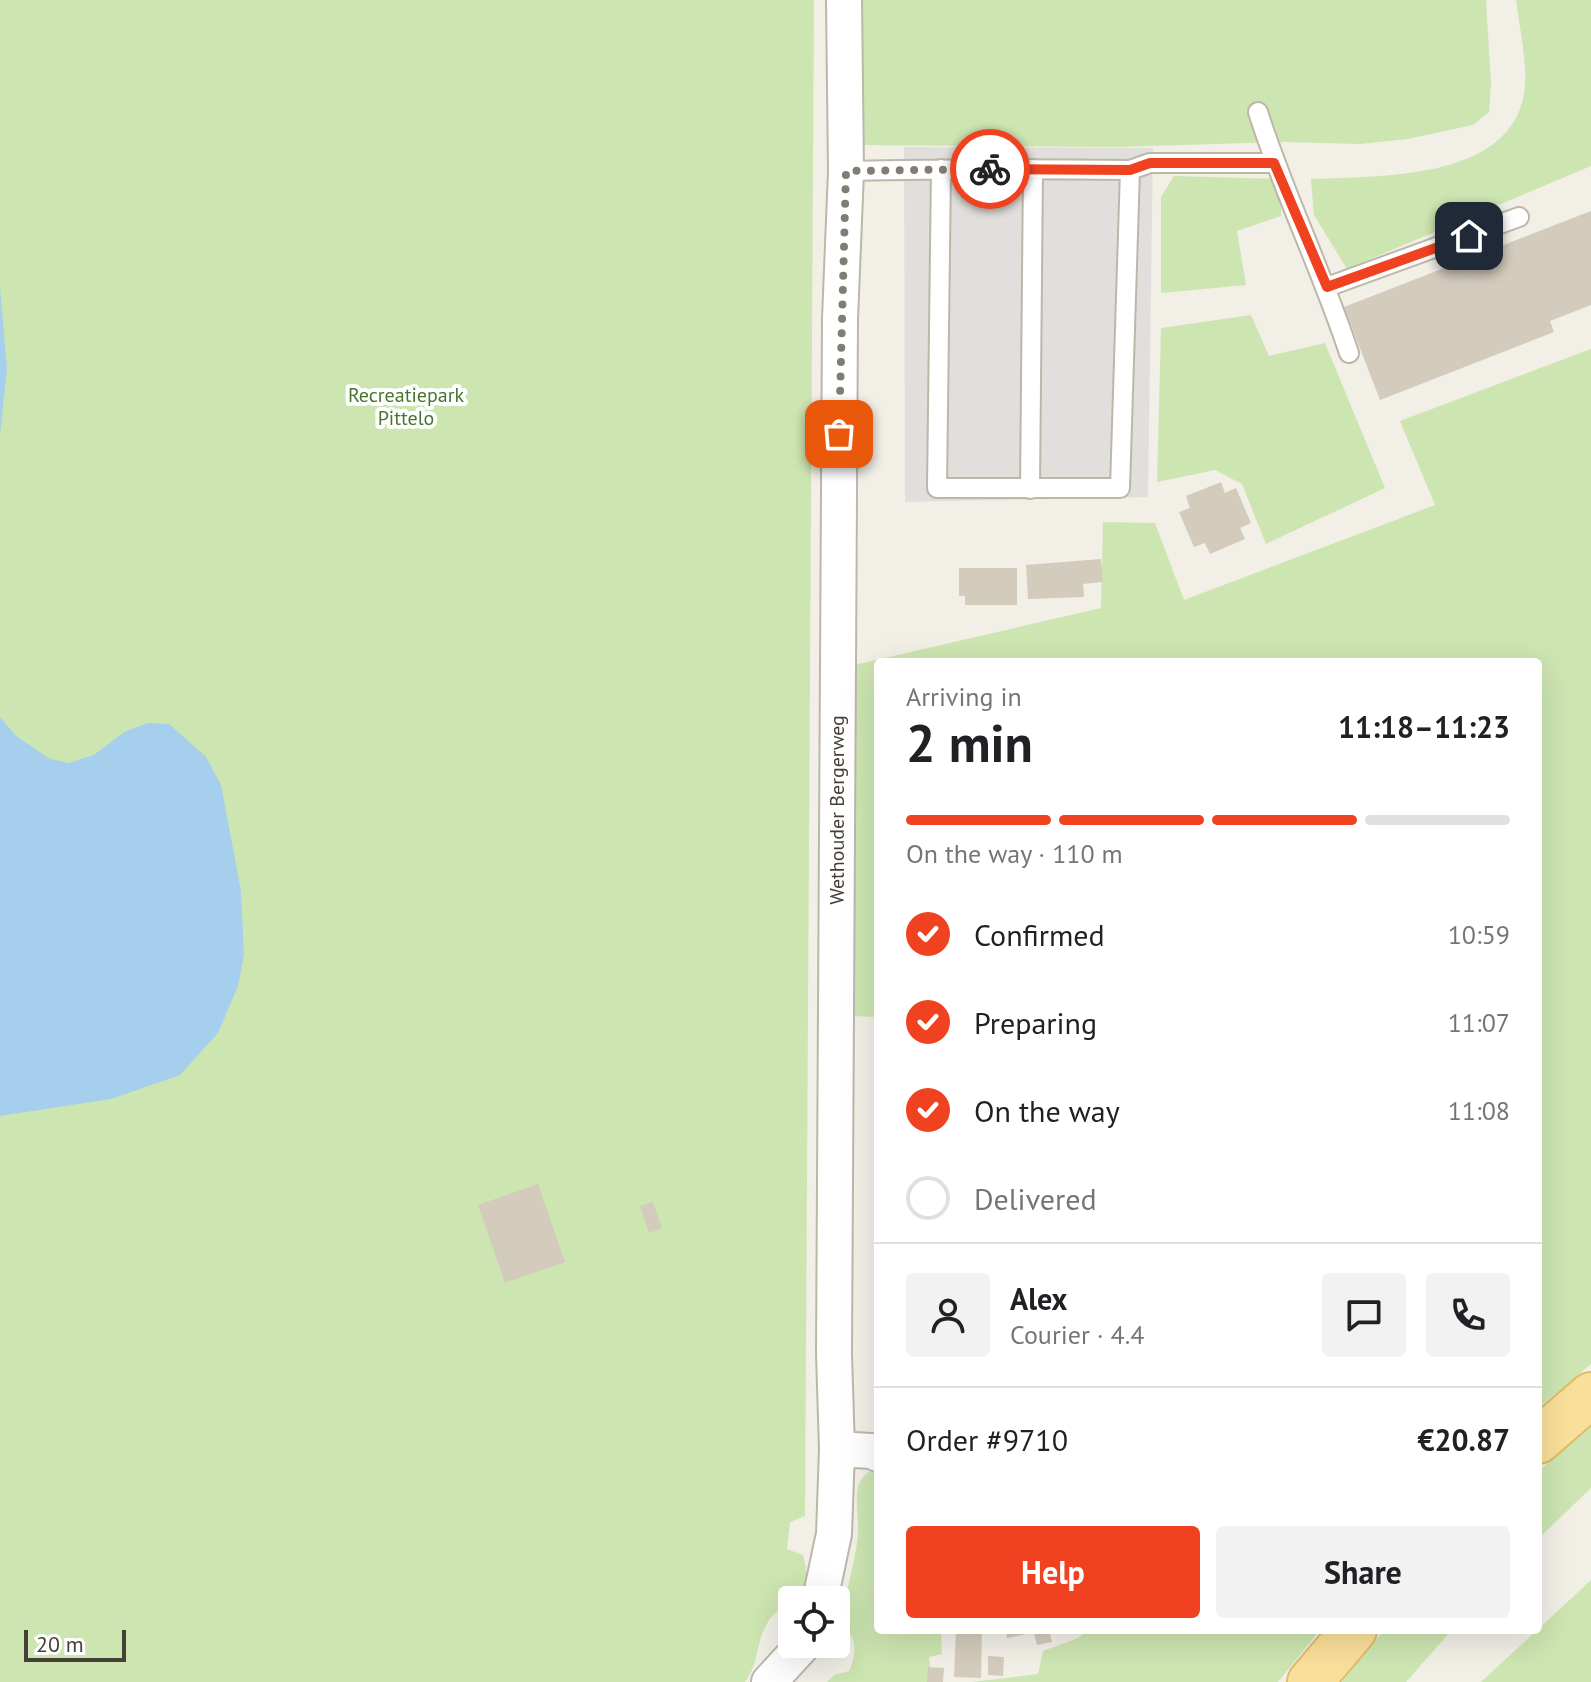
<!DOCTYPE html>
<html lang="en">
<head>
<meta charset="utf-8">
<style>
	body { margin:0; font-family:"PT Sans",sans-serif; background:#f2f2f2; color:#202124; height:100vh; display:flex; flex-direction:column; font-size:30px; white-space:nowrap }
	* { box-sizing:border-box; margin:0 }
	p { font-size:26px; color:#757577 }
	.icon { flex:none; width:44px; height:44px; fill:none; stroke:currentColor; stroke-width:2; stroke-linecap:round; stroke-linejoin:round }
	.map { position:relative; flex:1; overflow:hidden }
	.drawer { position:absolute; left:874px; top:658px; width:668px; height:976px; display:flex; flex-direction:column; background:#fff; border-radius:8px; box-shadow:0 8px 32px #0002 }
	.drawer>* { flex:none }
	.fabs { position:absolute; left:778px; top:1586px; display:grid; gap:16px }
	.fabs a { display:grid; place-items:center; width:72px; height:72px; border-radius:8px; background:#fff; box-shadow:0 8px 32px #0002; font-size:40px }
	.scale { position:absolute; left:24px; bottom:20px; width:102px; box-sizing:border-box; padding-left:8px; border:4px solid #453f36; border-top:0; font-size:22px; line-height:28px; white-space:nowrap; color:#453f36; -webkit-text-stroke:6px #fff; paint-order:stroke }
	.pin { position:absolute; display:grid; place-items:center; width:68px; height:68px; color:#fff; margin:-34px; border-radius:16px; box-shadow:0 4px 12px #0006 }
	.courier { position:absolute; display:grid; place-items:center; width:80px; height:80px; margin:-40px; border:6px solid #f04220; border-radius:50%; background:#fff; color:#222; box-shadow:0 2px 10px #0007 }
	.summary em { font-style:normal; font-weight:600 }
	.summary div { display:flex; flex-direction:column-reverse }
	.summary { display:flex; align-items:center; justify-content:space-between; height:136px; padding:0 32px }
	h1 { font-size:52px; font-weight:600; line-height:60px }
	.bar { display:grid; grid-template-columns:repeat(4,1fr); gap:12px 8px; align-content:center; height:96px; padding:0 32px }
	.bar i { height:10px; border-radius:6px; background:#e0e0e0 }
	.bar .on { background:#f04220 }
	.bar p { grid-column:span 4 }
	.line { display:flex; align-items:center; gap:20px; padding:0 32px; border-top:2px solid #e0e0e0 }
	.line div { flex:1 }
	.round { display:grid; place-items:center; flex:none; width:84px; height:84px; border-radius:8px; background:#f2f2f2 }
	ol { padding:0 32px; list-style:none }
	li { display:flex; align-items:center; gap:24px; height:88px }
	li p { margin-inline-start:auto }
	li .icon { padding:8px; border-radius:50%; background:#f04220; color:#fff; stroke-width:4 }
	li:last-child { color:#757577 }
	li i { width:44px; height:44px; border:4px solid #e0e0e0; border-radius:50% }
	.primary-button { display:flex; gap:16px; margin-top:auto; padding:16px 32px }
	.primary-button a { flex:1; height:92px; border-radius:8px; background:#f04220; color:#fff; font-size:32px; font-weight:600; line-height:92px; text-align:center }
	.primary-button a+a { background:#f2f2f2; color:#202124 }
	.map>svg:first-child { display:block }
	.green { fill:#cde5b1 }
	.parking { fill:#e1dfdb }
	.water { fill:#a5cfed }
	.building { fill:#d3cbbc }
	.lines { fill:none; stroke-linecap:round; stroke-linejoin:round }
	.lane-casing { stroke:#bdb7aa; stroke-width:22 }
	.street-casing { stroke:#bdb7aa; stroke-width:38 }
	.primary-casing { stroke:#debc69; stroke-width:48 }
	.lane { stroke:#fff; stroke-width:18 }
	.street { stroke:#fff; stroke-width:34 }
	.primary { stroke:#f9df99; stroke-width:44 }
	.done { stroke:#827d74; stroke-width:8; stroke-dasharray:0 14.4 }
	.route { stroke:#f04220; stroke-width:10 }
	.labels { text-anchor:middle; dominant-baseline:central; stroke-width:8; stroke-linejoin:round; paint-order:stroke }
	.park-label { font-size:20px; fill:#46742c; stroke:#fff }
	.street-label { font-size:20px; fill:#453f36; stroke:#fff }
</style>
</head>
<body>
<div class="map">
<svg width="1591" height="1682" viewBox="0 0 1591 1682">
	<rect width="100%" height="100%" fill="#f2efe7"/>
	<path class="green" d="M0 0H814L805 1516 790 1522 787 1549 803 1555C806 1567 808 1574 804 1586 798 1602 776 1608 768 1622 755 1643 760 1662 745 1682H0Z
		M852 0H1486L1491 84 1489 112 1473 125 1408 139 1360 144 1284 142 1118 147 852 145Z
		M1516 0H1591V166L1347 269 1314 215 1311 179C1381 176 1517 181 1525 86 1527 60 1519 26 1516 0Z
		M1174 176 1281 179V216L1237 231 1246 285 1161 293V197Z
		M1251 315 1269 356 1325 343 1385 488 1266 544 1242 484 1215 470 1157 482 1161 328Z
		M1591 349V1364L1538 1408V662H878V1017L851 1016 854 665 1101 608 1103 522 1155 523 1184 600 1435 505 1400 421Z
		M1591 1424V1488L1538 1539V1472Z
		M869 1472 878 1473V1630H941L942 1654 929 1657 932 1682H827L834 1675 849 1671C857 1652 857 1639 843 1623 843 1595 857 1561 858 1530 859 1510 850 1483 869 1472Z
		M1591 1580V1682H1481Z
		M1088 1630H1320L1278 1682H972L1038 1674 1043 1651 1078 1638Z
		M1384 1630H1452L1406 1682H1342Z"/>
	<path class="parking" d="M904 147 1153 148 1148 497 905 502Z"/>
	<path class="water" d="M0 288 7 369 0 434Z
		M0 717 16 736 50 759 69 763 94 755 124 732 148 723 169 724 206 757 221 785 241 891 244 955 238 986 218 1033 180 1075 111 1099 0 1116Z"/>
	<path class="building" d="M1591 211V305L1550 321 1554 332 1380 400 1344 307Z
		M1221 482 1225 493 1236 488 1251 523 1240 528 1245 539 1210 554 1205 543 1194 547 1179 512 1190 508 1186 496Z
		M1101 559 1103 582 1083 584 1084 597 1028 599 1026 565Z
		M959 568H1017V605H965V596H959Z
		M538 1184 565 1262 505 1283 478 1205Z
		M653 1202 662 1228 649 1233 640 1206Z
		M956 1630H982L981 1678 954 1677Z
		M1006 1630H1026L1027 1634 1007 1638Z
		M1033 1630H1049L1052 1642 1037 1645Z
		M988 1656 1004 1657 1003 1676 988 1675Z
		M928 1667 944 1668 943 1682H927Z"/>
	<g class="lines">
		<defs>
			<path id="lane" d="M1258 112C1284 194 1322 271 1349 353
				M1130 170 1150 163H1274
				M846 171C940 169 1035 169 1130 170L1120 488H937L941 169
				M1327 287 1519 217
				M1030 489 1033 169"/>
			<path id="street" d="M837 1449 871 1451 878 1454
				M820 1600 834 1534 837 1449 834 1354 840 319 846 171 844 0
				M769 1682 804 1644"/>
			<path id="primary" d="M1538 1441 1591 1395
				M1310 1682 1354 1630"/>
		</defs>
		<use href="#lane" class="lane-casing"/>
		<use href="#street" class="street-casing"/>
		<use href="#primary" class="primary-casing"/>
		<use href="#lane" class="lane"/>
		<use href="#street" class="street"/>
		<use href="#primary" class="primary"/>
	</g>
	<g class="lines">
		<path class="done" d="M839 434 846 171 990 169"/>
		<path class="route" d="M990 169 1130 170 1150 163H1274L1327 287 1469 236"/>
	</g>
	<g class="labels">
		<g class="park-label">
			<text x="406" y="395">Recreatiepark<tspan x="406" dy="23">Pittelo</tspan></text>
		</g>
		<g class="street-label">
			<text transform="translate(837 810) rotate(-90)">Wethouder Bergerweg</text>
		</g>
	</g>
</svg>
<div class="fabs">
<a><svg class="icon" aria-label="locate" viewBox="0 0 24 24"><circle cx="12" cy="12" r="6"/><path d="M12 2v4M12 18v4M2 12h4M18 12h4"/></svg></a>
</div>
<div class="scale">20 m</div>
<div class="pin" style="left:839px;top:434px;background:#ea580c"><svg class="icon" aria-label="bag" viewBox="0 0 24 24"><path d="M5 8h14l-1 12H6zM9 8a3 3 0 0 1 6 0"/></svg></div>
<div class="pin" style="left:1469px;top:236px;background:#1f2937"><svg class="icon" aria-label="home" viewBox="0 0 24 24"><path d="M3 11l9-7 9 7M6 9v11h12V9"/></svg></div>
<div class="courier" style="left:990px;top:169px"><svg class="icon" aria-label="bike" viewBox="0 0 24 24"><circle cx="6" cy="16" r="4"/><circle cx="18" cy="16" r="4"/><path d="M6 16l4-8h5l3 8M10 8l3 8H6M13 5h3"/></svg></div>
<section class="drawer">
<div class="summary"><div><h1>2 min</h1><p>Arriving in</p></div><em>11:18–11:23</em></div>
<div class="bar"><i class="on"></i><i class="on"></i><i class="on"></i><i></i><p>On the way · 110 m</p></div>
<ol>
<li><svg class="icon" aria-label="check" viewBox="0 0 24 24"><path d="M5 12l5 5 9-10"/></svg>Confirmed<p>10:59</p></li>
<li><svg class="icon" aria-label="check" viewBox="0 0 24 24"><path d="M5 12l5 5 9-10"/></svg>Preparing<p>11:07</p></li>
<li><svg class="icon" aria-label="check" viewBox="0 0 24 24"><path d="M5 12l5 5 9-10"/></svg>On the way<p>11:08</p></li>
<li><i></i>Delivered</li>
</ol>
<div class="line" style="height:144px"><a class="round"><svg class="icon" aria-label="person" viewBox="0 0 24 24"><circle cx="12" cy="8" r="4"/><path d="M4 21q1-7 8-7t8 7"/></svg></a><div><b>Alex</b><p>Courier · 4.4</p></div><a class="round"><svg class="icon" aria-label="chat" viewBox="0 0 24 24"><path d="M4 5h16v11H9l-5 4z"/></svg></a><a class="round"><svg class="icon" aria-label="phone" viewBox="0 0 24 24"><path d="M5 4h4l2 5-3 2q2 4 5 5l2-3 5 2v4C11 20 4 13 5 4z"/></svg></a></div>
<div class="line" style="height:104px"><div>Order #9710</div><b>€20.87</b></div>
<div class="primary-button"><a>Help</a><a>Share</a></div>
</section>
</div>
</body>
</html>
